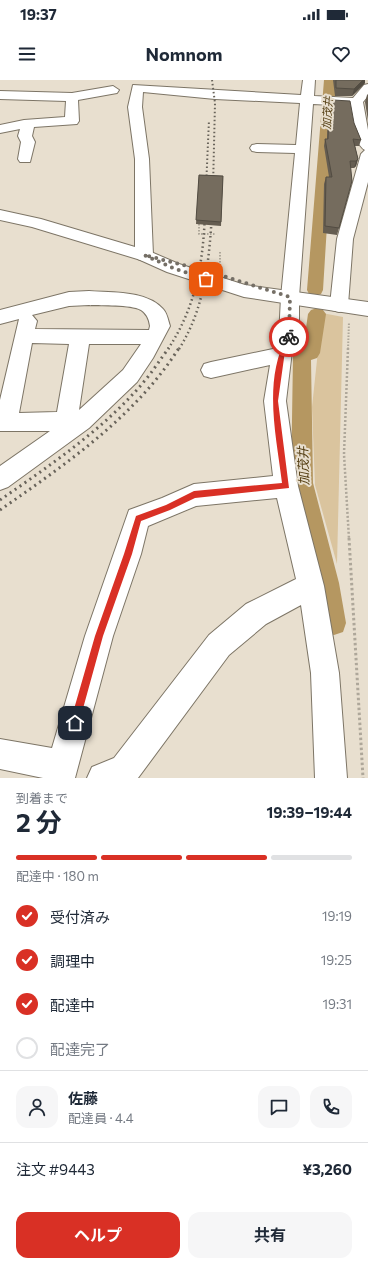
<!DOCTYPE html>
<html lang="ja">
<head>
<meta charset="utf-8">
<style>
	body { margin:0; font-family:Commissioner,"Noto Sans JP",sans-serif; background:#f6f6f7; color:#1f2937; height:100vh; display:flex; flex-direction:column; font-size:15px; white-space:nowrap }
	* { box-sizing:border-box; margin:0 }
	p { font-size:13px; color:#747a83 }
	.icon { flex:none; width:22px; height:22px; fill:none; stroke:currentColor; stroke-width:2; stroke-linecap:round; stroke-linejoin:round }
	.map { position:relative; height:698px; overflow:hidden }
	.panel { display:flex; flex-direction:column; background:#fff; flex:1 }
	.panel>* { flex:none }
	.pin { position:absolute; display:grid; place-items:center; width:34px; height:34px; color:#fff; margin:-17px; border-radius:8px; box-shadow:0 2px 6px #0006 }
	.courier { position:absolute; display:grid; place-items:center; width:40px; height:40px; margin:-20px; border:3px solid #d93025; border-radius:50%; background:#fff; color:#222; box-shadow:0 1px 5px #0007 }
	.head em { font-style:normal; font-weight:700 }
	.head div { display:flex; flex-direction:column-reverse }
	.head { display:flex; align-items:center; justify-content:space-between; height:68px; padding:0 16px }
	h1 { font-size:26px; font-weight:700; line-height:30px }
	.bar { display:grid; grid-template-columns:repeat(4,1fr); gap:6px 4px; align-content:center; height:48px; padding:0 16px }
	.bar i { height:5px; border-radius:3px; background:#e0e1e3 }
	.bar .selected { background:#d93025 }
	.bar p { grid-column:span 4 }
	.line { display:flex; align-items:center; gap:10px; padding:0 16px; border-top:1px solid #e0e1e3 }
	.line div { flex:1 }
	.round { display:grid; place-items:center; flex:none; width:42px; height:42px; border-radius:12px; background:#f6f6f7 }
	ol { padding:0 16px; list-style:none }
	li { display:flex; align-items:center; gap:12px; height:44px }
	li p { margin-inline-start:auto }
	li .icon { padding:4px; border-radius:50%; background:#d93025; color:#fff; stroke-width:4 }
	li:last-child { color:#747a83 }
	li i { width:22px; height:22px; border:2px solid #e0e1e3; border-radius:50% }
	.button { display:flex; gap:8px; margin-top:auto; padding:8px 16px }
	.button a { flex:1; height:46px; border-radius:12px; background:#d93025; color:#fff; font-size:16px; font-weight:700; line-height:46px; text-align:center }
	.button a+a { background:#f6f6f7; color:#1f2937 }
	.status { display:flex; justify-content:space-between; align-items:center; height:28px; padding:0 20px; background:#fff; direction:ltr }
	.status svg { height:11px; fill:currentColor }
	header { display:flex; justify-content:space-between; align-items:center; height:52px; padding:0 16px; background:#fff; font-size:18px; font-weight:700 }
	.map>svg:first-child { display:block }
	.green { fill:#dac49e }
	.lines { fill:none; stroke-linecap:round; stroke-linejoin:round }
	.canal { fill:#b59761; fill-rule:evenodd }
	.minor-casing { stroke:#7d7566; stroke-width:2 }
	.major-casing { stroke:#7d7566; stroke-width:2 }
	.path-far2 { stroke:#aea79a; stroke-width:2; stroke-dasharray:1.5 1.5; stroke-linecap:butt }
	.path-far1 { stroke:#aea79a; stroke-width:2.5; stroke-dasharray:2 2; stroke-linecap:butt }
	.path { stroke:#aea79a; stroke-width:3; stroke-dasharray:2.5 2.5; stroke-linecap:butt }
	.minor { fill:#fff; fill-rule:evenodd }
	.major { fill:#fff; fill-rule:evenodd }
	.rail-far2 { stroke:#68635a; stroke-width:2; stroke-dasharray:1.5 2.5; stroke-linecap:butt }
	.rail-far1 { stroke:#68635a; stroke-width:2.5; stroke-dasharray:1.5 3; stroke-linecap:butt }
	.rail { stroke:#68635a; stroke-width:3; stroke-dasharray:2 4; stroke-linecap:butt }
	.wall { fill:#655d51 }
	.shaded-wall { fill:#524c42 }
	.building { fill:#756c5e; stroke:#524c42 }
	.route { fill:#d93025 }
	.done { stroke:#756f66; stroke-width:4; stroke-dasharray:0 7.2 }
	.labels { text-anchor:middle; dominant-baseline:central; stroke-width:4; stroke-linejoin:round; paint-order:stroke }
	.far-water-label { font-size:11px; font-style:italic; fill:#553f14; stroke:#e8dfcf }
	.water-label { font-size:13px; font-style:italic; fill:#553f14; stroke:#e8dfcf }
</style>
</head>
<body>
<div class="status"><b>19:37</b><svg viewBox="0 0 49 12"><path d="M0 12V9h3v3zM5 12V6h3v6zM10 12V3h3v9zM15 12V0h3v12zM26 1h20v11H26zM47 4h2v5h-2z"/></svg></div>
<header><svg class="icon" aria-label="menu" viewBox="0 0 24 24"><path d="M4 6h16M4 12h16M4 18h16"/></svg>Nomnom<svg class="icon" aria-label="heart" viewBox="0 0 24 24"><path d="M12 20l-8-8c-3-5 5-10 8-4 3-6 11-1 8 4z"/></svg></header>
<div class="map">
<svg width="368" height="698" viewBox="0 0 368 698">
	<rect width="100%" height="100%" fill="#e8dfcf"/>
	<path class="green" d="M322 233 343 237 337 484 315 405 312 327Z"/>
	<g class="lines">
		<path class="canal" d="M324 0H336L323 210 321 214 315 216 309 214 307 210Z
			M317 228 323 230 326 234 320 273 317 278 311 280 313 403 339 503 346 543 343 552 334 555 325 552 322 543 315 503 291 403 293 276 296 271 303 269 308 234 311 230Z"/>
		<defs>
			<path id="minor" d="M303 0H315L314 16 353 18 364 5 368 4V16L363 22 368 50V102L353 159 348 225 346 230 339 232 332 230 330 225 337 159 361 74 365 70C354 64 351 37 350 26L313 24 299 217V257L292 271 286 321 298 406 324 506 339 593 347 698H315L311 593 301 525 266 544 229 575 138 698H87L92 687 114 678 209 555 246 524 296 499 277 418 196 426 148 446 141 474 113 556 75 698H43L0 689V659L52 668 85 556 129 430 162 418 194 404 273 396 264 321 270 285 211 298 204 296 201 290 204 284 211 282 273 269 279 257 281 217 295 73 257 72 252 71 250 68 252 65 257 64 296 65 300 23 215 19 143 12 142 27 149 79 153 175 150 179 144 181 32 147 0 140V130L41 139 135 167V79L128 27 133 5 301 15Z
				M113 6 119 10 117 13 78 20 79 41 77 44 34 47 32 56 35 62 30 82H20L18 79 21 62 18 56 20 49 0 53V45L24 40 65 37 66 21 0 19V11L72 13Z
				M89 211C112 213 146 210 163 229 167 233 168 240 170 246L153 278 137 302 89 348 8 407 0 410V386L50 351H0V320L19 239 0 244V230L69 212ZM89 225C102 226 130 224 141 230 147 234 149 239 150 246L149 250 35 249 37 241 32 235 69 226ZM32 263 69 264 57 332 19 333ZM89 264H141L123 290 79 330Z"/>
			<path id="major" d="M144 169 179 184 245 205 368 222V236L244 217 167 192 138 179 135 175 138 171Z"/>
		</defs>
		<use href="#minor" class="minor-casing"/>
		<use href="#major" class="major-casing"/>
		<path class="path-far2" d="M199 144V154H215
			M220 172V187
			M348 269 349 242"/>
		<path class="path-far1" d="M348 268 344 374 349 459"/>
		<path class="path" d="M349 458 363 698"/>
		<use href="#minor" class="minor"/>
		<use href="#major" class="major"/>
		<path class="rail-far2" d="M212 0 215 23 213 108
			M206 108 209 40"/>
		<path class="rail-far1" d="M168 269C196 227 203 183 205 134
			M179 269C205 228 209 181 212 134"/>
		<path class="rail" d="M0 420C52 384 107 347 147 298 155 288 161 278 169 268
			M0 430C66 384 135 337 179 268"/>
	</g>
	<path class="wall" d="M333 0H365V3L352 16H335Z
		M368 14V41L365 22 367 15Z
		M333 20 354 43 361 60 359 66H355L358 79 356 86 354 88H350L352 101 337 155 323 153 324 104 326 97H329L324 66 325 59H327L328 32 329 25 332 26Z
		M199 95 223 96 221 146 196 144Z"/>
	<path class="shaded-wall" d="M363 0H365V3L352 16 354 9Z
		M358 79 356 86 354 88 356 81Z"/>
	<path class="building" d="M336 0H363L354 9 336 8Z
		M333 20 350 21 354 43 361 60 353 59 358 79 356 81H350L352 101 339 148 325 146 326 97H332L325 59H328L329 25 333 26Z
		M199 95 223 96 221 142 196 140Z"/>
	<path class="route" d="M287 256 292 257 285 271 278 321 289 408 195 418 170 430 141 441 132 474 103 556 79 643 75 647 72 646 70 643 95 556 124 474 136 436 166 425 194 411 282 403C276 354 263 301 287 256Z"/>
	<g class="lines">
		<path class="done" d="M206 199 173 188 144 175 207 191 290 217 289 257"/>
	</g>
	<g class="labels">
		<g class="far-water-label">
			<text transform="translate(327 33) rotate(-86)">加茂井</text>
		</g>
		<g class="water-label">
			<text transform="translate(303 386) rotate(-92)">加茂井</text>
		</g>
	</g>
</svg>
<div class="pin" style="left:206px;top:199px;background:#ea580c"><svg class="icon" aria-label="bag" viewBox="0 0 24 24"><path d="M5 8h14l-1 12H6zM9 8a3 3 0 0 1 6 0"/></svg></div>
<div class="pin" style="left:75px;top:643px;background:#1f2937"><svg class="icon" aria-label="home" viewBox="0 0 24 24"><path d="M3 11l9-7 9 7M6 9v11h12V9"/></svg></div>
<div class="courier" style="left:289px;top:257px"><svg class="icon" aria-label="bike" viewBox="0 0 24 24"><circle cx="6" cy="16" r="4"/><circle cx="18" cy="16" r="4"/><path d="M6 16l4-8h5l3 8M10 8l3 8H6M13 5h3"/></svg></div>
</div>
<section class="panel">
<div class="head"><div><h1>2 分</h1><p>到着まで</p></div><em>19:39–19:44</em></div>
<div class="bar"><i class="selected"></i><i class="selected"></i><i class="selected"></i><i></i><p>配達中 · 180 m</p></div>
<ol>
<li><svg class="icon" aria-label="check" viewBox="0 0 24 24"><path d="M5 12l5 5 9-10"/></svg>受付済み<p>19:19</p></li>
<li><svg class="icon" aria-label="check" viewBox="0 0 24 24"><path d="M5 12l5 5 9-10"/></svg>調理中<p>19:25</p></li>
<li><svg class="icon" aria-label="check" viewBox="0 0 24 24"><path d="M5 12l5 5 9-10"/></svg>配達中<p>19:31</p></li>
<li><i></i>配達完了</li>
</ol>
<div class="line" style="height:72px"><a class="round"><svg class="icon" aria-label="person" viewBox="0 0 24 24"><circle cx="12" cy="8" r="4"/><path d="M4 21q1-7 8-7t8 7"/></svg></a><div><b>佐藤</b><p>配達員 · 4.4</p></div><a class="round"><svg class="icon" aria-label="chat" viewBox="0 0 24 24"><path d="M4 5h16v11H9l-5 4z"/></svg></a><a class="round"><svg class="icon" aria-label="phone" viewBox="0 0 24 24"><path d="M5 4h4l2 5-3 2q2 4 5 5l2-3 5 2v4C11 20 4 13 5 4z"/></svg></a></div>
<div class="line" style="height:52px"><div>注文 #9443</div><b>¥3,260</b></div>
<div class="button"><a>ヘルプ</a><a>共有</a></div>
</section>
</body>
</html>
